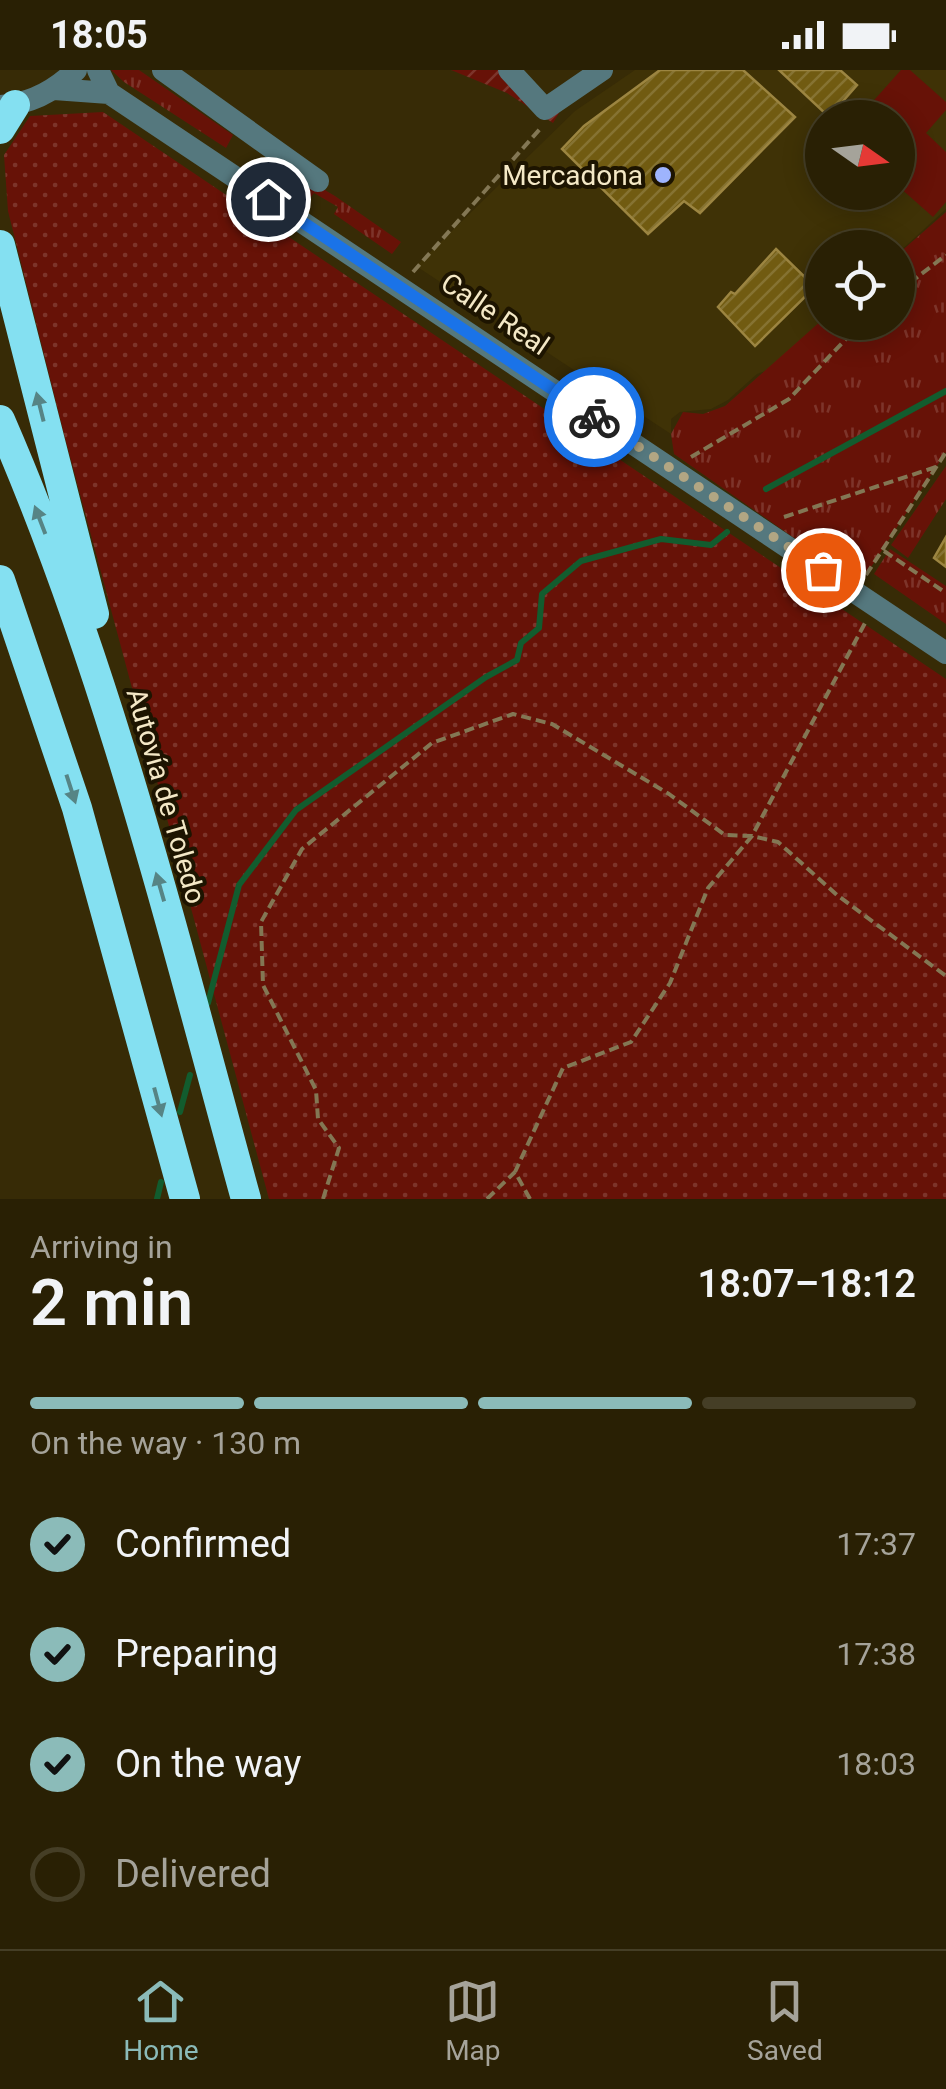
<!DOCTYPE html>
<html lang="en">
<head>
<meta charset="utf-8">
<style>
	body { margin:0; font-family:Roboto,sans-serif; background:#31280e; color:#f1f3f6; height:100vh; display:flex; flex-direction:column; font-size:38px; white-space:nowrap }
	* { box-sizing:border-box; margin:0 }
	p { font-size:32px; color:#a5a39a }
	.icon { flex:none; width:55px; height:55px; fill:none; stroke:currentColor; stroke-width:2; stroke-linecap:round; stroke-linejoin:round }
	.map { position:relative; height:1129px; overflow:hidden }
	.sheet { display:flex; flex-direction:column; background:#292004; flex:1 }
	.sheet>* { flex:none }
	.needle { width:65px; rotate:104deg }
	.buttons { position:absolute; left:805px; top:30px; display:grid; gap:20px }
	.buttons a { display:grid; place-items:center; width:110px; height:110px; border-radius:50%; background:#292004; box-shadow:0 5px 25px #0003,0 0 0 2px #453e26; font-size:50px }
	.pin { position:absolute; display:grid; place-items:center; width:85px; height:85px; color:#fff; margin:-42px; border:5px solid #fff; border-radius:50%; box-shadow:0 2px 10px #0007 }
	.courier { position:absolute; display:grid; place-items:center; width:100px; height:100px; margin:-50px; border:8px solid #1a73e8; border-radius:50%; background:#fff; color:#222; box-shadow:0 2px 12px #0007 }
	.headline em { font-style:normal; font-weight:600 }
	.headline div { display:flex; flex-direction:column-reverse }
	.headline { display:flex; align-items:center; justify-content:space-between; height:170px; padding:0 30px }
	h1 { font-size:65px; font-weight:600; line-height:75px }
	.bar { display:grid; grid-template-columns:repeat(4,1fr); gap:15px 10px; align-content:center; height:120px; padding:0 30px }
	.bar i { height:12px; border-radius:8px; background:#453e26 }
	.bar .current { background:#8bbbb9 }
	.bar p { grid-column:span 4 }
	ol { padding:0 30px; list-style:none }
	li { display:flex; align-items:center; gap:30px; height:110px }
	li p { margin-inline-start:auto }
	li .icon { padding:10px; border-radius:50%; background:#8bbbb9; color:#111; stroke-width:4 }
	li:last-child { color:#a5a39a }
	li i { width:55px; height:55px; border:5px solid #453e26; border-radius:50% }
	.status { display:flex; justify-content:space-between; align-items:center; height:70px; padding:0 50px; background:#292004; direction:ltr }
	.status svg { height:28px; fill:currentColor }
	.dock { display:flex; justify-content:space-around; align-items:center; height:140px; border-top:2px solid #453e26; background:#292004; font-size:28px; color:#a5a39a }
	.dock a { display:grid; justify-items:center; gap:5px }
	.dock .current { color:#8bbbb9 }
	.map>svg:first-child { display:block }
	.built { fill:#3f3206; fill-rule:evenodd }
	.grass { fill:url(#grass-dots) }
	.park { fill:url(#park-tufts) }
	.garden { fill:url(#garden-furrows) }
	.pitch { fill:#671207 }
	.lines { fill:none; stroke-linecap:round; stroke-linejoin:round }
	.stream { stroke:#125c2e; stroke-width:6 }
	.building { fill:url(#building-hatch); stroke:#9c8541; stroke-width:2.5 }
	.path { stroke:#837754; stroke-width:4; stroke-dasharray:10 5; stroke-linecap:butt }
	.minor { stroke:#55787e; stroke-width:22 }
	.highway { stroke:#84e0f1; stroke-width:30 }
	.oneway { fill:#568485 }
	.done { stroke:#b2a683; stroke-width:10; stroke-dasharray:0 18 }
	.route { stroke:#1a73e8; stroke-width:12 }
	.poi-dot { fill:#9eb4fd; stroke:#1d1400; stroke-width:4 }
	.labels { text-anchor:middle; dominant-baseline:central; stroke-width:8; stroke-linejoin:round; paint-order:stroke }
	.poi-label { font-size:28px; fill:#f4e8c6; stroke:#1d1400; text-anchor:end }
	.street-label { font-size:28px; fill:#f4e8c6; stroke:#1d1400 }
</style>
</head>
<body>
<div class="status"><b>18:05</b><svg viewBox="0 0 49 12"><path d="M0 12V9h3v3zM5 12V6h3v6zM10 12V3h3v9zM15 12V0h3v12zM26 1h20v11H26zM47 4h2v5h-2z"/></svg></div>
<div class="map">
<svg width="946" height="1129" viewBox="0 0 946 1129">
	<defs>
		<pattern id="grass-dots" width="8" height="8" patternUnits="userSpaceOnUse" patternTransform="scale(2.5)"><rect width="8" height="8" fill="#671207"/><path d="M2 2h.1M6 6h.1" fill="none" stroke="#7d342a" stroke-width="1.8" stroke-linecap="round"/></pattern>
		<pattern id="park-tufts" width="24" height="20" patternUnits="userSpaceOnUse" patternTransform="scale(2.5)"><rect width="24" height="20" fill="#671207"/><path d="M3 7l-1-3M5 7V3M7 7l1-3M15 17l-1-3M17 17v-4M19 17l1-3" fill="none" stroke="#7d342a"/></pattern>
		<pattern id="garden-furrows" width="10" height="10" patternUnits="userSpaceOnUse" patternTransform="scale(2.5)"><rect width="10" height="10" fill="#671207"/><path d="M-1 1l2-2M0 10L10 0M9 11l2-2" fill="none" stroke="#7d342a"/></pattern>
		<pattern id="building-hatch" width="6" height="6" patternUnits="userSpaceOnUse" patternTransform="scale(2.5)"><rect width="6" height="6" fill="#715b11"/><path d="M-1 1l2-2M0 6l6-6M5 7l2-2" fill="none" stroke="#867332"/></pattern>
	</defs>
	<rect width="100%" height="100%" fill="#372b06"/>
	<path class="built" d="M635 0H946V139L898 183V178H822V252L777 297 757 304 728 330 711 339 680 342 671 349V364L416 196 575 41ZM822 48H898V122H822Z"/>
	<path class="grass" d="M103 42 946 609V1129H269L65 368 8 141 4 85 30 46Z"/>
	<path class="park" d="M111 0H139L233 65 226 78 124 12Z
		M277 92 335 126 401 172 392 184 334 144 338 137 314 123 311 127 273 101Z
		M946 142V382L860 514 674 384 671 364 683 342 703 344 725 336 822 250 898 252V184Z
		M946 396V429L908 488 891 475Z
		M890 479 946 516V554L874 504Z"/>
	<path class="garden" d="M451 0H509L545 39 559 43 553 53 507 23Z"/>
	<path class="pitch" d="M901 0H910L946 32V40L926 63 946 82V132L933 147 898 116V48L859 47Z"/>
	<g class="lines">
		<path class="stream" d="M766 419 946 321
			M208 933 239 815 296 740 486 607 517 590 521 573 539 558 542 524 581 491 661 469 711 475 727 462
			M180 1042 190 1005
			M157 1129 161 1112"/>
	</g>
	<path class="building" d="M660 0H743L795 47 700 143 684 131 648 164 562 79 584 56Z
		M779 0H840L857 15 829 47Z
		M776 179 815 217 755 276 718 237 731 222 735 224Z
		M946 467V497L934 488Z"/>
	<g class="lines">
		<path class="path" d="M413 202 540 59
			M898 222 946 185
			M691 387 789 329 862 252
			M784 447 936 397
			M884 481 946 523
			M866 505 946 382
			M323 1129 339 1078 318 1049 316 1020 263 915 261 852 302 779 432 673 513 644 552 654 669 724 725 765 752 766 778 772 837 825 946 906
			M487 1129 515 1102
			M530 1129 515 1102 563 998 631 972 670 913 708 818 752 766 865 553"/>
		<path class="minor" d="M98 0 109 23
			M163 0 318 111
			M509 0 545 39 602 0
			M54 19 109 23 946 583
			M0 36C30 34 55 21 76 0"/>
		<path class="highway" d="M0 59 15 35
			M0 175 94 544
			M0 350C109 600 174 867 246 1129
			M0 510 77 738 185 1129"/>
	</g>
	<defs><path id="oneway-solid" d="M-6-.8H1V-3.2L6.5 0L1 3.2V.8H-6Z" transform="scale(2.5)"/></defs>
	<g class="oneway">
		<use href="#oneway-solid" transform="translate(40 337) rotate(-104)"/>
		<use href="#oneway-solid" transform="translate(40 450) rotate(-111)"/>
		<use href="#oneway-solid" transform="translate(71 719) rotate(72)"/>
		<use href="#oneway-solid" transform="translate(160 817) rotate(-106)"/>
		<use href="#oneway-solid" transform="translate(158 1032) rotate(75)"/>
	</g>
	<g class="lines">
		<path class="done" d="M594 347 823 500"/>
		<path class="route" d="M268 129 594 347"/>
	</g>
	<circle class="poi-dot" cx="663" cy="105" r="10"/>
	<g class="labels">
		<g class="poi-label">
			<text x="643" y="105">Mercadona</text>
		</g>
		<g class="street-label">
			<text transform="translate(495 244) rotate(34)">Calle Real</text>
			<text transform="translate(166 726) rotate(74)">Autovía de Toledo</text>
		</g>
	</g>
</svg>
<div class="buttons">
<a><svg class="needle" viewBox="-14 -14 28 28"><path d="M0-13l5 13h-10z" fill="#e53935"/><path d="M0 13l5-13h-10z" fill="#a5a39a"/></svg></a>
<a><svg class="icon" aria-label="locate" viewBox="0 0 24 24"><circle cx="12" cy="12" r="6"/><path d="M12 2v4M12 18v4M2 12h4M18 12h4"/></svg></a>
</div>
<div class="pin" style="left:823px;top:500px;background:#ea580c"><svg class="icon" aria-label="bag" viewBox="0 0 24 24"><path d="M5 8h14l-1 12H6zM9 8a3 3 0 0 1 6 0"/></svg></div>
<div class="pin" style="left:268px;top:129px;background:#1f2937"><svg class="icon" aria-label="home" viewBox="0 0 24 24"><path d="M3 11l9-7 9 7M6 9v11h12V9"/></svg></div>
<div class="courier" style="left:594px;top:347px"><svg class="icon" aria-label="bike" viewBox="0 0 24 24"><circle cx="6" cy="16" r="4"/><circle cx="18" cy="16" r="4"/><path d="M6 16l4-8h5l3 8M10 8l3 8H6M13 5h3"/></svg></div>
</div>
<section class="sheet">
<div class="headline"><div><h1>2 min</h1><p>Arriving in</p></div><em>18:07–18:12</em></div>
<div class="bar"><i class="current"></i><i class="current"></i><i class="current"></i><i></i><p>On the way · 130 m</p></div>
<ol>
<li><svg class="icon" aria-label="check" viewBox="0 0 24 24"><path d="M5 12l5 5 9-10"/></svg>Confirmed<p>17:37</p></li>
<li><svg class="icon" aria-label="check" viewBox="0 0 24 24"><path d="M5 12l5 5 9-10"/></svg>Preparing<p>17:38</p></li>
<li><svg class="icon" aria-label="check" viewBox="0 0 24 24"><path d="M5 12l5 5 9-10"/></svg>On the way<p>18:03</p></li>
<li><i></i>Delivered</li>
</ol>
</section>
<nav class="dock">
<a class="current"><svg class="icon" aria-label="home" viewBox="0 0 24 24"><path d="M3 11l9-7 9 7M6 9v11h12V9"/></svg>Home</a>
<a><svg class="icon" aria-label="map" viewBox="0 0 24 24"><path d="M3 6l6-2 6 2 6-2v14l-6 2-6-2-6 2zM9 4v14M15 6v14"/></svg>Map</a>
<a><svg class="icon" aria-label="saved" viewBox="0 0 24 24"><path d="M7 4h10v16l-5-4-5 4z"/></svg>Saved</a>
</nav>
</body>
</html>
